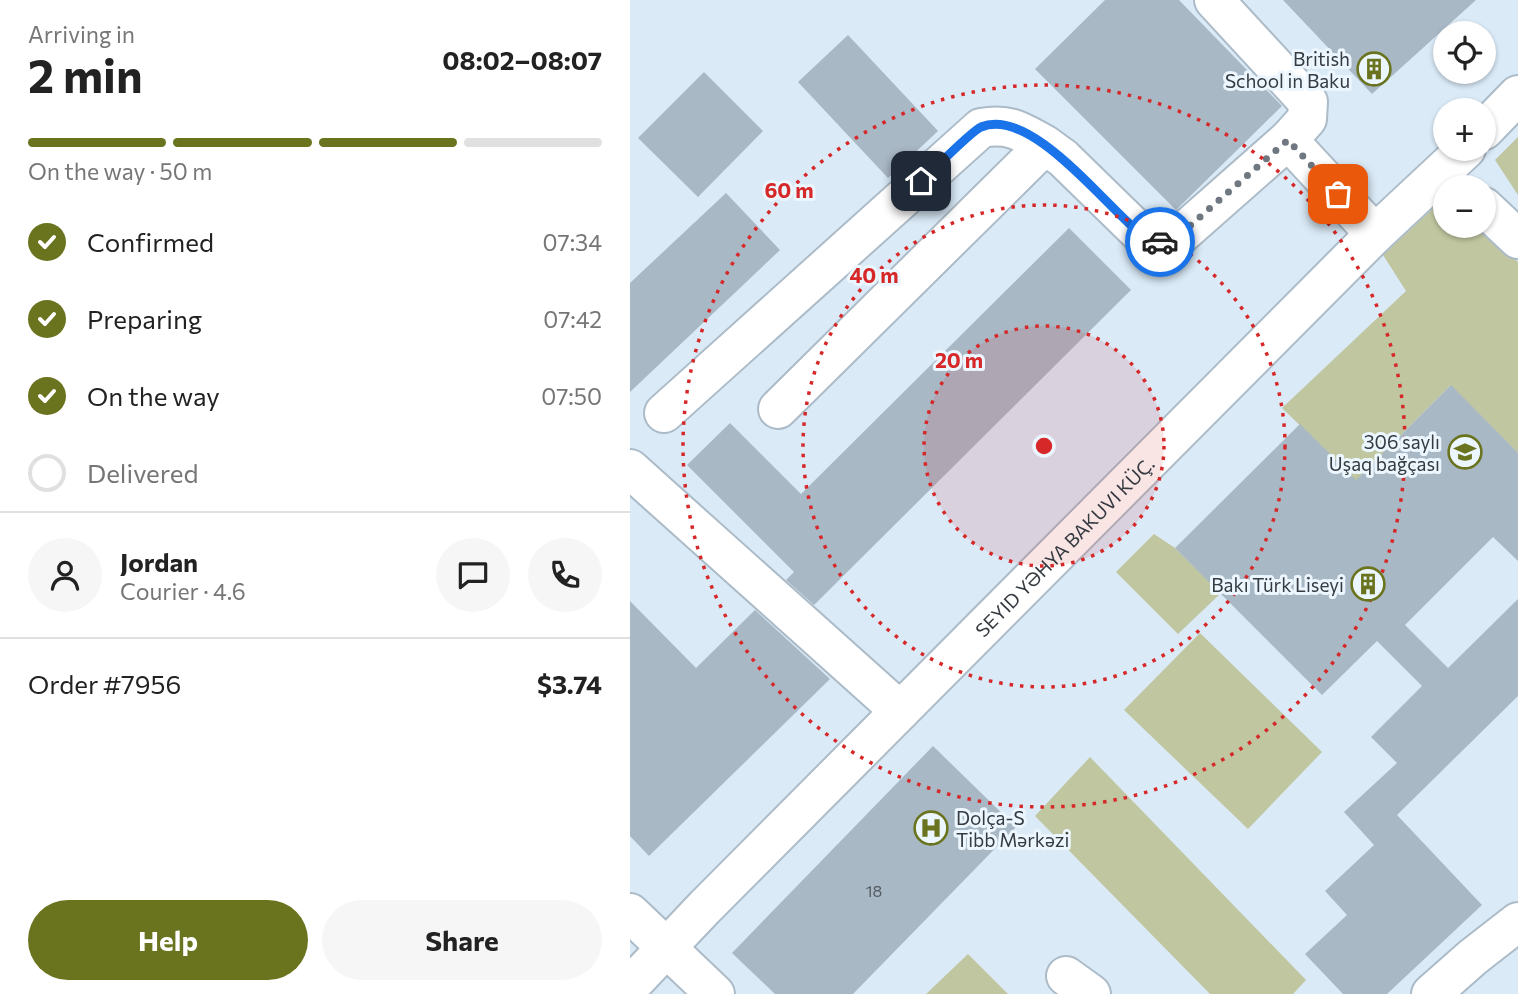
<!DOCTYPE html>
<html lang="en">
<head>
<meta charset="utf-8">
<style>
	body { margin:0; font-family:Commissioner,sans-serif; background:#f6f6f6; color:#222; height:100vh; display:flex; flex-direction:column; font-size:26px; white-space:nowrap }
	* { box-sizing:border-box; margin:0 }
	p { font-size:23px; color:#767676 }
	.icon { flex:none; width:38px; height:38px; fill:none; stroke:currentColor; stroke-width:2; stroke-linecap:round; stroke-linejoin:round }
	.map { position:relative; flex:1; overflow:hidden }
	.sheet { display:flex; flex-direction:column; background:#fff; width:630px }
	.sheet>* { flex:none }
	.tools { position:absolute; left:803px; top:21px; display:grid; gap:14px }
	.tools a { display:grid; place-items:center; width:63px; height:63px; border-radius:50%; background:#fff; box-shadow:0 2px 5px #0004; font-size:35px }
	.pin { position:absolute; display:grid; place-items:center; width:60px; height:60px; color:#fff; margin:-30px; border-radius:14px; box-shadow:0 4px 10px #0006 }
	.courier { position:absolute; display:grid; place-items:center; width:70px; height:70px; margin:-35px; border:5px solid #1a73e8; border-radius:50%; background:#fff; color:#222; box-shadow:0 2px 9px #0007 }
	.overview em { font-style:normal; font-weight:700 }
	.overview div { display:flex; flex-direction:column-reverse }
	.overview { display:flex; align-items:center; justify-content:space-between; height:119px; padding:0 28px }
	h1 { font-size:46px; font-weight:700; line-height:52px }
	.bar { display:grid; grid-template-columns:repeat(4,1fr); gap:10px 7px; align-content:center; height:84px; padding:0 28px }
	.bar i { height:9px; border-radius:5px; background:#e0e0e0 }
	.bar .active { background:#6a731d }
	.bar p { grid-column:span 4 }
	.line { display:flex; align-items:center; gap:18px; padding:0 28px; border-top:2px solid #e0e0e0 }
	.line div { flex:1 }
	.round { display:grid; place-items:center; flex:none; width:74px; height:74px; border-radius:37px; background:#f6f6f6 }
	ol { padding:0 28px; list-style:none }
	li { display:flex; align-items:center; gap:21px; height:77px }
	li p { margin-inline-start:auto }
	li .icon { padding:7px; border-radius:50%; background:#6a731d; color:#fff; stroke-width:4 }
	li:last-child { color:#767676 }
	li i { width:38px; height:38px; border:4px solid #e0e0e0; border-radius:50% }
	.primary-button { display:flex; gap:14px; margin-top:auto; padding:14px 28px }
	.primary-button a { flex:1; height:80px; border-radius:42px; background:#6a731d; color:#fff; font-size:28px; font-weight:700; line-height:80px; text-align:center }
	.primary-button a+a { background:#f6f6f6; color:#222 }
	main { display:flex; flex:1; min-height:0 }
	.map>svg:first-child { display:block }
	.green { fill:#c0c6a0 }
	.building { fill:#a9b8c5 }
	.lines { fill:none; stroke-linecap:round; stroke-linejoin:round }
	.minor-casing { stroke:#acbbc8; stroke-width:42 }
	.minor { stroke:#fff; stroke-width:38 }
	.done { stroke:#6f7880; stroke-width:7; stroke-dasharray:0 12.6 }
	.route { stroke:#1a73e8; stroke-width:9 }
	.ring { fill:none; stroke:#d62828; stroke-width:3.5; stroke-dasharray:3.5 7 }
	.labels { text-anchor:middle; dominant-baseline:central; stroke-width:6; stroke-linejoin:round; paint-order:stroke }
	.number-label { font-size:16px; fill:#525a61 }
	.poi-label { font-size:19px; fill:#353b40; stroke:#ecf6fe; text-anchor:end }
	.street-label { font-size:19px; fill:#353b40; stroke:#ecf6fe }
	.centre { fill:#d62828; stroke:#ecf6fe; stroke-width:3.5 }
	.ring-label { font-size:21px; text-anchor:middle; font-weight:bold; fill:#d62828; stroke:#ecf6fe; stroke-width:6; stroke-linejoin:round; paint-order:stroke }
</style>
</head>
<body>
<main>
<section class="sheet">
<div class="overview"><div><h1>2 min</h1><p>Arriving in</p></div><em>08:02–08:07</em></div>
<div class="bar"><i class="active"></i><i class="active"></i><i class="active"></i><i></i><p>On the way · 50 m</p></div>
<ol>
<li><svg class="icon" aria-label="check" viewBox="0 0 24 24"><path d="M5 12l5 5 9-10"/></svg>Confirmed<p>07:34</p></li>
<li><svg class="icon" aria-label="check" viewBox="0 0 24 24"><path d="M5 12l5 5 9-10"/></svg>Preparing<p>07:42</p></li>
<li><svg class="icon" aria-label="check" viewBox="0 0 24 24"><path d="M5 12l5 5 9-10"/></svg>On the way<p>07:50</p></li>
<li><i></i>Delivered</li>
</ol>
<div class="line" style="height:126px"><a class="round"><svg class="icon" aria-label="person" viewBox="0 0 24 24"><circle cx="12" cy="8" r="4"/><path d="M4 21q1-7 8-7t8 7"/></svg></a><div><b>Jordan</b><p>Courier · 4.6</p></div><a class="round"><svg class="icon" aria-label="chat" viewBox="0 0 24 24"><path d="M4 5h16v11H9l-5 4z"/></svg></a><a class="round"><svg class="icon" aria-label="phone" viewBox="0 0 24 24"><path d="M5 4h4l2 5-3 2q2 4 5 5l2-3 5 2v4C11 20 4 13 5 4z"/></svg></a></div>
<div class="line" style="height:91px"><div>Order #7956</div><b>$3.74</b></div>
<div class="primary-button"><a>Help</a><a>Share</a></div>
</section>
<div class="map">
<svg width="888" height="994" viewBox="0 0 888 994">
	<rect width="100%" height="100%" fill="#daeaf7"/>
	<path class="green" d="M888 137V195L865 160Z
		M815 197 816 226H852L888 262V453L820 386 766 440 817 490 668 521 717 471 652 408 776 291 753 255Z
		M524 534 545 548 591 593 548 634 486 572Z
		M570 633 692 752 618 829 494 710Z
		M460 757 676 980 663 994H580L405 816Z
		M338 954 378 994H296Z"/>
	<path class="building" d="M475 0H549L652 106 546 210 405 69Z
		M653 0H846L742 94Z
		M218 35 308 131 258 178 168 82Z
		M74 72 133 131 68 197 8 138Z
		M96 193 150 250 0 392V283Z
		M439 228 501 290 184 605 156 580 164 572 57 465 100 423 171 494Z
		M821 385 888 453V561L863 537 775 625 818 668 888 599V696L767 815 852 905 757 994H713L675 954 717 915 695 891 744 845 714 812 767 763 741 737 792 686 747 641 692 695 545 548 670 424 726 480Z
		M0 601 66 668 125 610 200 679 19 856 0 836Z
		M303 746 386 827 223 994H145L102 953Z"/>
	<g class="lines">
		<defs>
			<g id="minor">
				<path d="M584 0 678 102 677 119 658 140"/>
				<path d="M854 130 888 95"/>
				<path d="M854 207 888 239"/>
				<path d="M148 409 415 145 433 158 513 236 539 245 658 140 745 234"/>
				<path d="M34 413 351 128C380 123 390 131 415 145"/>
				<path d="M0 469 270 711"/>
				<path d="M0 913 85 994"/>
				<path d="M436 976 461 994"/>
				<path id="s1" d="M0 986 75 907 745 234 836 149"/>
				<path d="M801 994 843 957 888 922"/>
			</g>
		</defs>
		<use href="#minor" class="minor-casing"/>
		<use href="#minor" class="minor"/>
	</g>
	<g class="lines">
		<path class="done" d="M530 242 539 244 658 140 708 194"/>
		<path class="route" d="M291 181C303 171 340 132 351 127 401 106 476 207 511 234 516 238 524 239 530 242"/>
	</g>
	<circle cx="414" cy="446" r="120" fill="#d62828" fill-opacity=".12"/>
	<g class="ring">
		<circle cx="414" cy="446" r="120"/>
		<circle cx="414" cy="446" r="241"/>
		<circle cx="414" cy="446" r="361"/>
	</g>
	<defs>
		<symbol id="building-ring" viewBox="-11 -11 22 22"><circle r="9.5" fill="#ecf6fe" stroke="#6a731d" stroke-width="1.5"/><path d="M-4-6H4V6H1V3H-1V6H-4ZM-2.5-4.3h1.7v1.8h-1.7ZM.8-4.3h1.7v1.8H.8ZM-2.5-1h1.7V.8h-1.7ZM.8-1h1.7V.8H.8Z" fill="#6a731d"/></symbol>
		<symbol id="school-ring" viewBox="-11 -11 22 22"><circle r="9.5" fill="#ecf6fe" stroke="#6a731d" stroke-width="1.5"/><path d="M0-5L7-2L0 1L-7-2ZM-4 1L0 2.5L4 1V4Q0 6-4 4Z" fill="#6a731d"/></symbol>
		<symbol id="hospital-ring" viewBox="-11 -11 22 22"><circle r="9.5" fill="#ecf6fe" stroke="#6a731d" stroke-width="1.5"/><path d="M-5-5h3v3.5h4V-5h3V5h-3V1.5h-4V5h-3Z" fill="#6a731d"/></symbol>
	</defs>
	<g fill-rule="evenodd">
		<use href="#building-ring" x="725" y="50" width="38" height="38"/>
		<use href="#school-ring" x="816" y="433" width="38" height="38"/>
		<use href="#building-ring" x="719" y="565" width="38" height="38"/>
		<use href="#hospital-ring" x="282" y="809" width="38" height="38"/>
	</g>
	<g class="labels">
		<g class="number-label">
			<text x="244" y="890">18</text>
		</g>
		<g class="poi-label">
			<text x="720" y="58">British<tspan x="720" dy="22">School in Baku</tspan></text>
			<text x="810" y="441">306 saylı<tspan x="810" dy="22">Uşaq bağçası</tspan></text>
			<text x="714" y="584">Bakı Türk Liseyi</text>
			<text x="326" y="817" text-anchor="start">Dolça-S<tspan x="326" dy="22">Tibb Mərkəzi</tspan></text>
		</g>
		<g class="street-label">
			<text stroke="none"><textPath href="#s1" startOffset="618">SEYID YƏHYA BAKUVI KÜÇ.</textPath></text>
		</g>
	</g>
	<circle cx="414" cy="446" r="10" class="centre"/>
	<g class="ring-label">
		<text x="159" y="198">60 m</text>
		<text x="244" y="283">40 m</text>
		<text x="329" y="368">20 m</text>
	</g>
</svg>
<div class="tools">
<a><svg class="icon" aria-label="locate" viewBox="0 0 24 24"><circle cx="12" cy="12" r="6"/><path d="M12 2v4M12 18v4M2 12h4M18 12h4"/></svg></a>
<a>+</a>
<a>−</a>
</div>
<div class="pin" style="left:708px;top:194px;background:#ea580c"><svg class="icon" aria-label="bag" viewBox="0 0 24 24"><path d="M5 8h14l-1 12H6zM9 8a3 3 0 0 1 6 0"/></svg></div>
<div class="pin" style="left:291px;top:181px;background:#1f2937"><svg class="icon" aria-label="home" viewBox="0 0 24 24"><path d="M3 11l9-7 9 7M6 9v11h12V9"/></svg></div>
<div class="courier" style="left:530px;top:242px"><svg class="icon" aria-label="car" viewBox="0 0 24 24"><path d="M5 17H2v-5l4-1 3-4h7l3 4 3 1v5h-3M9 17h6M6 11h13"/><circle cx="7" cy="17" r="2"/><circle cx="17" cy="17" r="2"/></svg></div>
</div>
</main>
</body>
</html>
